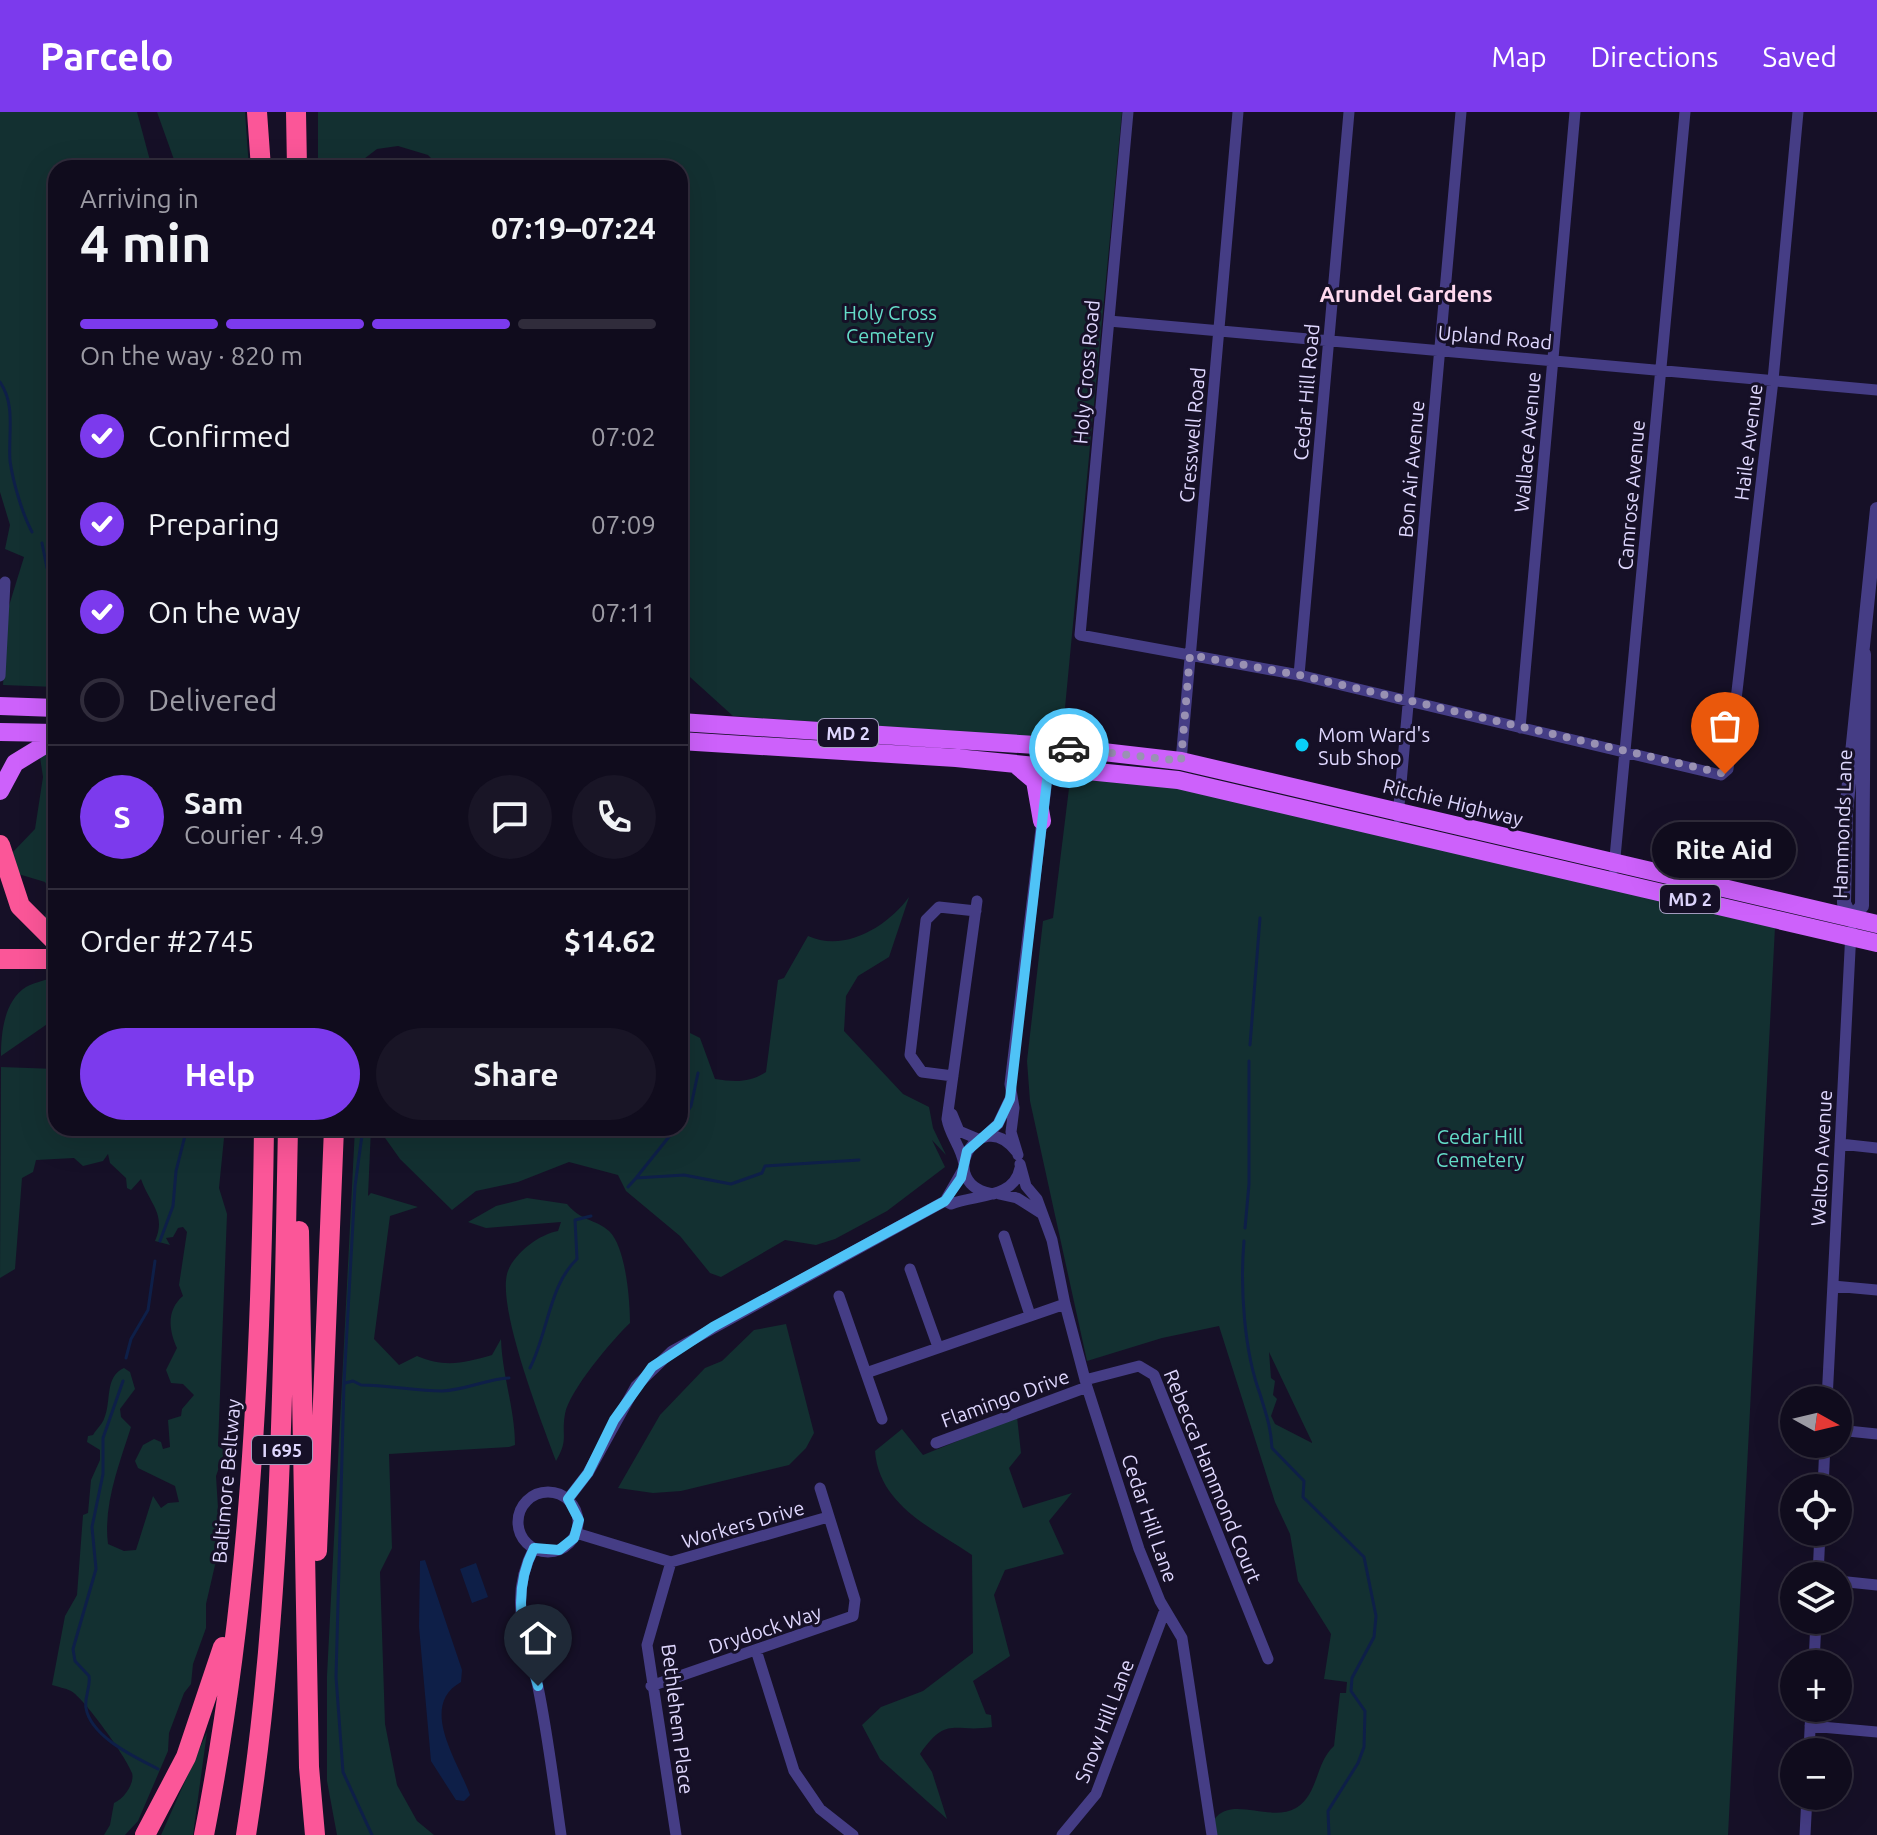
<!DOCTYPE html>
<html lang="en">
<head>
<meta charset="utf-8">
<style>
	body { margin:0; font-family:Ubuntu,sans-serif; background:#191526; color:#f1f3f6; height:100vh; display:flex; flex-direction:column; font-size:30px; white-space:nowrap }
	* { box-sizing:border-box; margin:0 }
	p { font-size:26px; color:#9c9ba4 }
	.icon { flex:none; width:44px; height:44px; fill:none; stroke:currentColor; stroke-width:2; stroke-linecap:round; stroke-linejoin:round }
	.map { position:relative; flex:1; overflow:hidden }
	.panel { position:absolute; left:48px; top:48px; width:640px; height:976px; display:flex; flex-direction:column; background:#100c1d; border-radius:24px; box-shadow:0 8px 32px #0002,0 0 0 2px #302c3b }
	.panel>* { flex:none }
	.needle { width:52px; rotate:98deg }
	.tools { position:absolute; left:1780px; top:1274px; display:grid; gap:16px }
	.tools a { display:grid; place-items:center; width:72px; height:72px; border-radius:50%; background:#100c1d; box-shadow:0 8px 32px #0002,0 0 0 2px #302c3b; font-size:40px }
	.pin { position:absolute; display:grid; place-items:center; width:68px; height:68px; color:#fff; margin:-82px -34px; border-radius:50% 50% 50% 0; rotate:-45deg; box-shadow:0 0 8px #0007 }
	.pin .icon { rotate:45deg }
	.courier { position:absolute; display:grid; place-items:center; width:80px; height:80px; margin:-40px; border:6px solid #4fc3f7; border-radius:50%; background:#fff; color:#222; box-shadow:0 2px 10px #0007 }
	.bubble { position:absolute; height:56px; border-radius:28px; background:#100c1d; box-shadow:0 8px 32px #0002,0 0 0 2px #302c3b; font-size:26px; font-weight:700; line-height:56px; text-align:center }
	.headline em { font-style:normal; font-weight:700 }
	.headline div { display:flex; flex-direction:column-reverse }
	.headline { display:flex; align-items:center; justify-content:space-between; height:136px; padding:0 32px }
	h1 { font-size:52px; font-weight:700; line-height:60px }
	.bar { display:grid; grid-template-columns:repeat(4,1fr); gap:12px 8px; align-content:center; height:96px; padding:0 32px }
	.bar i { height:10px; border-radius:6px; background:#302c3b }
	.bar .active { background:#7c3aed }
	.bar p { grid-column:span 4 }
	.line { display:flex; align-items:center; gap:20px; padding:0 32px; border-top:2px solid #302c3b }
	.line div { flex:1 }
	.round { display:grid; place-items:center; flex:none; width:84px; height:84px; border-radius:42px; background:#191526 }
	ol { padding:0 32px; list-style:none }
	li { display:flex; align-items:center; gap:24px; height:88px }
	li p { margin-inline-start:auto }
	li .icon { padding:8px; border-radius:50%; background:#7c3aed; color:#fff; stroke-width:4 }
	li:last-child { color:#9c9ba4 }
	li i { width:44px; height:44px; border:4px solid #302c3b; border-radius:50% }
	.cta { display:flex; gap:16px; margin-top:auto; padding:16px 32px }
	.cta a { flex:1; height:92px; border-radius:48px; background:#7c3aed; color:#fff; font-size:32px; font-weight:700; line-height:92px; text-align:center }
	.cta a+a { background:#191526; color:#f1f3f6 }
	header { display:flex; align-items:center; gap:48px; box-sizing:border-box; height:112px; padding:0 40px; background:#7c3aed; color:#fff }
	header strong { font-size:38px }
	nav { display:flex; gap:44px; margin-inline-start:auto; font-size:28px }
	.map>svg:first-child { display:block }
	.green { fill:#133031; fill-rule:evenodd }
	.water { fill:#0e1f48 }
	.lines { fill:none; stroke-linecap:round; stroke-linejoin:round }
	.stream { stroke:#0e1f48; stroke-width:3 }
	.minor { stroke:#453d85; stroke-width:11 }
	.tertiary { stroke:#453d85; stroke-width:14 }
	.primary { stroke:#cd61fb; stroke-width:18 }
	.motorway { stroke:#fb5698; stroke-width:20 }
	.done { stroke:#9991b3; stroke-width:8; stroke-dasharray:0 14.4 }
	.route { stroke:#4fc3f7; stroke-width:10 }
	.poi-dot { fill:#09cff8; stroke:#161027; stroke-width:3 }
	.labels { text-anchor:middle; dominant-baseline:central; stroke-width:6; stroke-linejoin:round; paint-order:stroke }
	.shield { fill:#161027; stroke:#a39bbe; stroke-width:2 }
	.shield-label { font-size:18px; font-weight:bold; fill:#dfd7fe }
	.park-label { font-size:20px; fill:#64ddc8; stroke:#161027 }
	.street-label { font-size:20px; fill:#dfd7fe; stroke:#161027 }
	.poi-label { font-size:20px; fill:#dfd7fe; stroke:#161027; text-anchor:start }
	.neighbourhood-label { font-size:22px; font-weight:bold; fill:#fed9ee; stroke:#161027 }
</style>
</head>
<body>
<header>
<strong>Parcelo</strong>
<nav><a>Map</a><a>Directions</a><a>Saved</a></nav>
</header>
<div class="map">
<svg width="1877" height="1723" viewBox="0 0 1877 1723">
	<rect width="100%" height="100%" fill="#161027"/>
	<path class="green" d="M0 0H137L152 56H56V575L3 573 8 497 24 445 5 437 10 413 0 380Z
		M157 0H245L249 56H177Z
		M318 0H1122L1062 627 733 604 680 556V56H441L428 43 398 34 377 37 352 56H318Z
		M56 634V818L44 808 51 781 45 770 15 761 12 741 35 717 43 665 40 645Z
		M1071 660 1177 674 1775 815 1728 1723H1217L1214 1708C1231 1683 1270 1711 1296 1696 1319 1682 1315 1651 1334 1634L1340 1581H1346L1347 1570 1324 1567 1331 1522 1298 1469 1290 1422 1275 1390 1219 1214 1162 1226 1087 1249 1030 989 1027 949 1043 809 1053 806ZM1269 1240 1312 1330V1331L1275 1312 1271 1304 1277 1287 1273 1283 1275 1269 1271 1266Z
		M909 785 889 845 858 864 846 884 844 919 903 982 929 995 933 1016 946 1043 932 1028 945 1055 887 1099 835 1127 816 1133 785 1128 721 1165 710 1161 680 1124 626 1079 618 1063 569 1050 518 1070 476 1079 452 1098 400 1047 378 1016H680V923L684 918 700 926 715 967C735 970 749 971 766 960L778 868 784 866 808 824C845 841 888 814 909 785Z
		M56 864V906L1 944C1 921 4 889 26 875 35 870 47 868 56 864Z
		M1 955 56 957V1016H225L219 1076 227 1102 218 1334 225 1339 216 1364 221 1444 215 1453 206 1492V1516L193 1552 191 1572 184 1581 169 1621 168 1639 138 1709 125 1723H104L110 1713 114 1691C124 1687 135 1671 132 1661 127 1646 83 1585 71 1579 65 1576 58 1575 52 1573L65 1504 77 1483 83 1403 88 1401 91 1368 100 1348V1338L87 1330 88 1324 93 1323C96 1318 102 1312 104 1307 112 1289 104 1265 124 1256L130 1260 135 1277 120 1297 121 1305 131 1315C119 1353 103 1393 108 1432L124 1439 136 1438 153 1384 161 1396 168 1391 179 1390 175 1374 138 1356 135 1349 143 1333 154 1327 161 1330 163 1337 170 1335 168 1308 181 1304 182 1297 194 1283 183 1272 171 1271 166 1258 177 1236C169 1219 166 1198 183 1184L179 1173 187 1120 183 1115 178 1116 173 1125 166 1126 170 1133 155 1129C167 1102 149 1091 141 1067L131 1078 127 1076 126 1066 110 1051 108 1042 103 1049 83 1054 74 1046 36 1048 33 1060 22 1066 15 1157 0 1166Z
		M355 1016H371L368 1084 371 1081 418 1095 390 1104 374 1227 399 1253 417 1244C445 1256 464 1251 492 1243L501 1227C502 1263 515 1297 515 1333L509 1335 389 1342 392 1436 380 1460 385 1612 397 1673 417 1709 434 1723H337L327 1669V1564Z
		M527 1086 567 1092C581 1109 595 1107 609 1119 626 1135 630 1189 630 1211 612 1228 569 1279 565 1302 561 1324 569 1327 556 1349 542 1311 498 1199 507 1162 512 1143 539 1122 558 1119L561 1110 486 1116 468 1110 496 1094Z
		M786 1212 814 1321 806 1336 789 1353 681 1379 653 1381 618 1376 660 1303 705 1256 722 1249 754 1218Z
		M1017 1305 1021 1341 1009 1356 1023 1396 1072 1381 1049 1409 1064 1442 1005 1458 994 1483 1010 1544 973 1569 986 1602 991 1603 992 1615C953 1621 947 1603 920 1642L932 1660 947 1707 880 1647 862 1613 881 1595 923 1579 973 1541 972 1443C932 1416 879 1393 875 1339L902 1317 923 1343Z
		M207 1620 193 1723H161Z"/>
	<path class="water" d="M425 1448 462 1558 461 1570C418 1594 458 1649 470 1683L464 1689 456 1688 431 1649 419 1515 420 1449Z
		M476 1451 488 1485 472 1491 460 1457Z"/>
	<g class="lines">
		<path class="stream" d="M0 270C16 293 8 322 10 349 13 370 22 401 32 420
			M42 431 47 456 56 465
			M1250 933 1260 806
			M680 1011 691 994 698 961
			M363 1016 355 1074 344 1271 336 1565 343 1660 372 1723
			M636 1066 676 1016
			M628 1075 636 1066 684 1063 731 1072 762 1061 765 1054 859 1048
			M1245 1116 1249 1072V949
			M160 1129 173 1094 176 1059 187 1016
			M1244 1129C1240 1175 1244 1239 1260 1282 1266 1302 1271 1315 1272 1336L1304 1369 1303 1385 1364 1445 1376 1504 1374 1525 1352 1566 1351 1579 1365 1599 1364 1635 1358 1651 1328 1699 1329 1723
			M126 1246 131 1227 148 1198 155 1149
			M530 1256C548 1221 549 1173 577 1147L575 1108 591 1104
			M123 1269 103 1326V1362L92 1415 96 1457 73 1537 75 1549 89 1564C91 1575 84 1585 86 1596 91 1625 135 1645 158 1657
			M345 1271 353 1269 361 1273C388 1273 415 1279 442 1279 467 1278 486 1267 509 1266"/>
		<path class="minor" d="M1128 0 1080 523 1299 563 1721 663 1728 657 1773 268 1798 0
			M1109 209 1877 278
			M1299 563 1349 0
			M0 564 5 470
			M1520 616 1575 0
			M1181 649 1238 0
			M1398 705 1461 0
			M1614 756 1685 0
			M953 964 922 960 910 943 926 808 939 795 976 799
			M952 1002 959 1019 978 1027
			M984 1025 998 1012 1010 987
			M1840 1032 1877 1036
			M1018 1043 1011 1020 1014 996 1010 972 1051 634
			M964 1052C961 1034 950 1024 947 1007L977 789
			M1020 1052 1026 1074 1037 1087 1052 1128 1065 1192 1087 1275 1139 1437 1160 1489 1182 1526 1212 1723
			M994 1082C933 1074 978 991 1016 1039
			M999 1082 1017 1086 1041 1101
			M945 1089 951 1092C977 1082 1014 1087 1020 1056
			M1004 1124 1030 1203
			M910 1157 938 1235
			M1833 1174 1877 1178
			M839 1184 882 1307
			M866 1261 1065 1192
			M1085 1268 1139 1254 1154 1263 1268 1547
			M1827 1288 1851 819
			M1838 1318 1877 1322
			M936 1331 1087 1275
			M1823 1376 1825 1332
			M518 1410a30 30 0 1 1 60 0a30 30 0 1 1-60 0Z
			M568 1387 588 1361 636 1274 672 1239 945 1089 964 1056
			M576 1421 671 1450 828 1405
			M534 1436C507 1488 527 1524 538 1575 548 1624 554 1674 561 1723
			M671 1450 647 1533 676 1723
			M1818 1464 1820 1420
			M1838 1469 1877 1473
			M756 1538 794 1659 820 1697 853 1723
			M1814 1552 1816 1508
			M651 1574 853 1504 855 1488 820 1376
			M1810 1614 1877 1620
			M1809 1640 1811 1596
			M1062 1723 1096 1682 1165 1498
			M1805 1723 1807 1684"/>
		<path class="tertiary" d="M1864 542 1862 794 1851 806 1844 791 1846 700 1877 397"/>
		<path class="primary" d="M0 594 56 596
			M680 610 1051 634 1181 649 1877 812
			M0 620 56 621
			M680 629 956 646 1178 668 1877 831
			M1015 652 1035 669 1042 709
			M0 679 15 651 56 626"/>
		<path class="motorway" d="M257 0 261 56
			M296 0 297 56
			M0 733 20 794 56 830
			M0 847H56
			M299 1119 309 1655 315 1723
			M317 1439 334 1016
			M145 1723 186 1645 223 1535
			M204 1723C250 1489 261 1254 264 1016
			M246 1723C283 1489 283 1252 288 1016"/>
	</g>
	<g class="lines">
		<path class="done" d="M1069 636 1181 649 1190 543 1299 563 1725 662"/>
		<path class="route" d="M538 1574C524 1527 510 1483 534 1436L559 1438 574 1426 579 1408 568 1387 588 1361 614 1308 652 1255 713 1215 945 1089 961 1066 967 1039 998 1012 1010 987 1051 634 1069 636"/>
	</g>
	<circle class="poi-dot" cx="1302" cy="633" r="8"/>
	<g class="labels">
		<g class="shield">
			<rect x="818" y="607" width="60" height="28" rx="6"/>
			<rect x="1660" y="773" width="60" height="28" rx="6"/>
			<rect x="252" y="1324" width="60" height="28" rx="6"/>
		</g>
		<g class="shield-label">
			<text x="848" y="621">MD 2</text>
			<text x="1690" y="787">MD 2</text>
			<text x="282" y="1338">I 695</text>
		</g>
		<g class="park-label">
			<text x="890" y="200">Holy Cross<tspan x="890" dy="23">Cemetery</tspan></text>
			<text x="1480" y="1024">Cedar Hill<tspan x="1480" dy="23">Cemetery</tspan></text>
		</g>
		<g class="street-label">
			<text transform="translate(1495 225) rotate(5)">Upland Road</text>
			<text transform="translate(1086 260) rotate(-85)">Holy Cross Road</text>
			<text transform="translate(1306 280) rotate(-85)">Cedar Hill Road</text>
			<text transform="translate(1192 323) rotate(-85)">Cresswell Road</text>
			<text transform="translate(1527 330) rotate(-85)">Wallace Avenue</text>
			<text transform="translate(1748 330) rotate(-83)">Haile Avenue</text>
			<text transform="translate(1411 357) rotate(-85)">Bon Air Avenue</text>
			<text transform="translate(1631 383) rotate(-85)">Camrose Avenue</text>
			<text transform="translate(1453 690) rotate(14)">Ritchie Highway</text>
			<text transform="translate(1842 712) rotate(-88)">Hammonds Lane</text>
			<text transform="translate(1821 1046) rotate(-87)">Walton Avenue</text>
			<text transform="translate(1005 1286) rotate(-20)">Flamingo Drive</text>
			<text transform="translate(1213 1364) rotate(68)">Rebecca Hammond Court</text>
			<text transform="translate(226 1369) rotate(-85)">Baltimore Beltway</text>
			<text transform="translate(1150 1406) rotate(71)">Cedar Hill Lane</text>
			<text transform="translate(743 1412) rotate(-16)">Workers Drive</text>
			<text transform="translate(765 1517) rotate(-18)">Drydock Way</text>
			<text transform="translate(678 1607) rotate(83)">Bethlehem Place</text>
			<text transform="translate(1104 1609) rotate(-69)">Snow Hill Lane</text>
		</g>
		<g class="poi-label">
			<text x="1318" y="622">Mom Ward's<tspan x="1318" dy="23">Sub Shop</tspan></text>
		</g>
		<g class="neighbourhood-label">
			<text x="1406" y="181">Arundel Gardens</text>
		</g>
	</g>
</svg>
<div class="tools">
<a><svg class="needle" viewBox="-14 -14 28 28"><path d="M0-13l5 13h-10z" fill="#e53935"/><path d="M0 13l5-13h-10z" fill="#9c9ba4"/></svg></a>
<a><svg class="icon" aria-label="locate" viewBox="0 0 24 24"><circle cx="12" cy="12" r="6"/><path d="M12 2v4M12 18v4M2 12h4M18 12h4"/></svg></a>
<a><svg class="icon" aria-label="layers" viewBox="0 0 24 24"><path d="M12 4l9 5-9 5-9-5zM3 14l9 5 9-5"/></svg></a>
<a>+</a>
<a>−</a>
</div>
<div class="pin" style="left:1725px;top:662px;background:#ea580c"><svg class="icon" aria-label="bag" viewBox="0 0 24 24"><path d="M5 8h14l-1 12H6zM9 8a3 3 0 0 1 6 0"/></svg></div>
<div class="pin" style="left:538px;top:1574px;background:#1f2937"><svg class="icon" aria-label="home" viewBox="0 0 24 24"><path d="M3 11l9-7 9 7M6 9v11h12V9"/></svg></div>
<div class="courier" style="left:1069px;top:636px"><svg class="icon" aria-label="car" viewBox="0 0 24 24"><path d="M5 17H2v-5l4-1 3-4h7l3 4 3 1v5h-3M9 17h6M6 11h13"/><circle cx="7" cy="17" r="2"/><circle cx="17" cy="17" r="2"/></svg></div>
<div class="bubble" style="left:1652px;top:710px;width:144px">Rite Aid</div>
<section class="panel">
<div class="headline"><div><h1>4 min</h1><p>Arriving in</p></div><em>07:19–07:24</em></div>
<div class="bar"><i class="active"></i><i class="active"></i><i class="active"></i><i></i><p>On the way · 820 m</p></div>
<ol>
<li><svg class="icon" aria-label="check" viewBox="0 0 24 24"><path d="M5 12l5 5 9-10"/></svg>Confirmed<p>07:02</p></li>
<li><svg class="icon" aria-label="check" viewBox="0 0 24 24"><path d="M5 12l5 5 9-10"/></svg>Preparing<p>07:09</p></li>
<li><svg class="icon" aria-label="check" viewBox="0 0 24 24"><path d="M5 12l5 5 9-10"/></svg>On the way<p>07:11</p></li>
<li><i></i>Delivered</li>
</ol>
<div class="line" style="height:144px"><b class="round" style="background:#7c3aed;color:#fff">S</b><div><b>Sam</b><p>Courier · 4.9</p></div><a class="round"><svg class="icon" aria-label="chat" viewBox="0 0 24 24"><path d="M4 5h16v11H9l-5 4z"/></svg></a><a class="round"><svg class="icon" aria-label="phone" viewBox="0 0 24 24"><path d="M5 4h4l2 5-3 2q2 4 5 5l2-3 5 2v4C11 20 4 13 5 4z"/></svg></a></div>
<div class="line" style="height:104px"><div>Order #2745</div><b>$14.62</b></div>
<div class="cta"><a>Help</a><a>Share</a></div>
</section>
</div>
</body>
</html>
